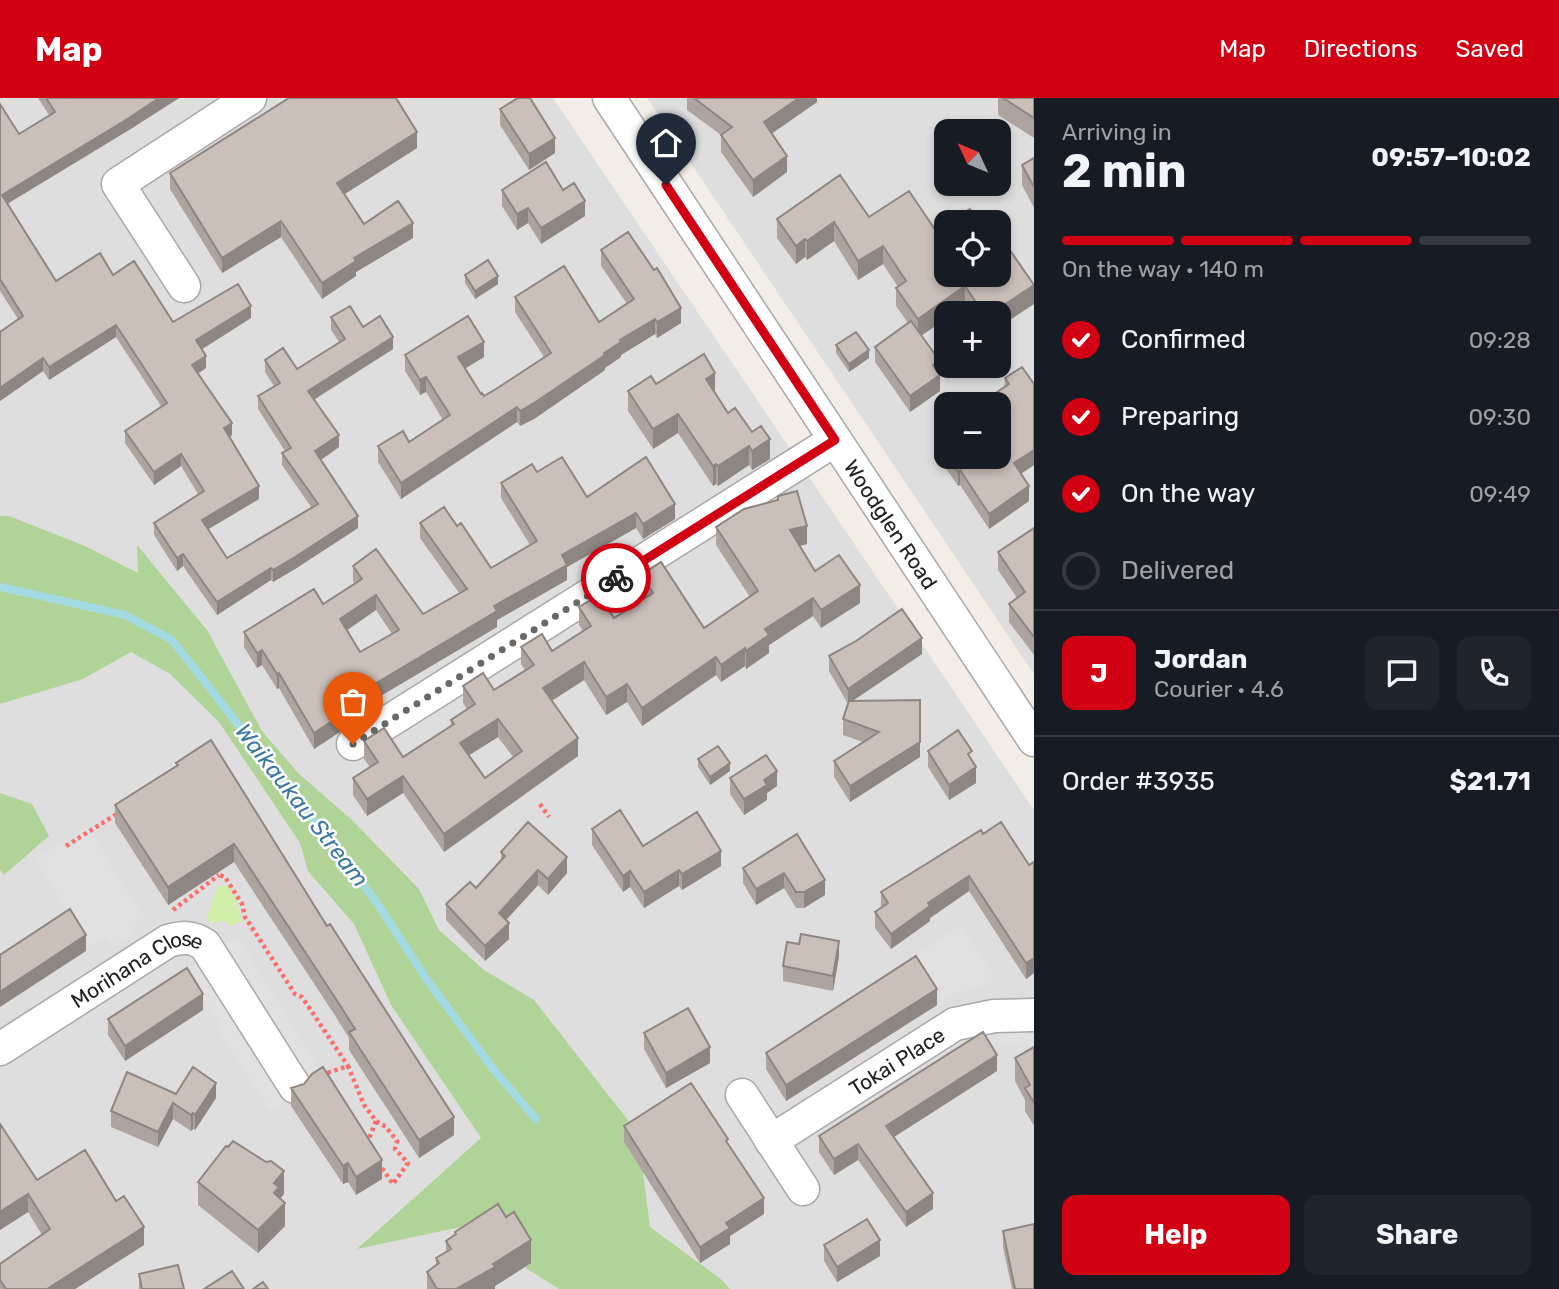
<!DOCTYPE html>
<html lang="en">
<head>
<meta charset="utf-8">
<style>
	body { margin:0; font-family:Rubik,sans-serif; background:#20242c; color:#f1f3f6; height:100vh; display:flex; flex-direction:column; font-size:26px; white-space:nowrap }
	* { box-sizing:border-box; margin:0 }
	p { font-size:23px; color:#9ea1a6 }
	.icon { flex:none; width:38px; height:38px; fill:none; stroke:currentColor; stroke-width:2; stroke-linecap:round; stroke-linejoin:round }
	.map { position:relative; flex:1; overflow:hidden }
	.side { display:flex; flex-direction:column; background:#171b24; width:525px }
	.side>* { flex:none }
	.needle { width:46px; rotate:314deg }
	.controls { position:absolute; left:934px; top:21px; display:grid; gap:14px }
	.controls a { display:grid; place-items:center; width:77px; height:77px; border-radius:14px; background:#171b24; box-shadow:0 4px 10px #0003; font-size:35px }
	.pin { position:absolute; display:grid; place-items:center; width:60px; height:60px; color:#fff; margin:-72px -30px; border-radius:50% 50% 50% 0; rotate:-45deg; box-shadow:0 0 7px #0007 }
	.pin .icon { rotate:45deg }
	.courier { position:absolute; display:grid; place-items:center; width:70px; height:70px; margin:-35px; border:5px solid #d20013; border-radius:50%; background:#fff; color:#222; box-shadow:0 2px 9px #0007 }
	.summary em { font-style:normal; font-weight:700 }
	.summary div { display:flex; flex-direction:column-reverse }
	.summary { display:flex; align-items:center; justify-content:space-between; height:119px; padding:0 28px }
	h1 { font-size:46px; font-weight:700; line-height:52px }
	.bar { display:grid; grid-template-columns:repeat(4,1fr); gap:10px 7px; align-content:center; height:84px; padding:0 28px }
	.bar i { height:9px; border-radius:5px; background:#363941 }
	.bar .current { background:#d20013 }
	.bar p { grid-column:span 4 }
	.line { display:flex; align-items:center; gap:18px; padding:0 28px; border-top:2px solid #363941 }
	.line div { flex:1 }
	.round { display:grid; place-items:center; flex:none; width:74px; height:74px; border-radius:14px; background:#20242c }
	ol { padding:0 28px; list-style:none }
	li { display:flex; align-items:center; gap:21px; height:77px }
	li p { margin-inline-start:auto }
	li .icon { padding:7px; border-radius:50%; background:#d20013; color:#fff; stroke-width:4 }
	li:last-child { color:#9ea1a6 }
	li i { width:38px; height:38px; border:4px solid #363941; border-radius:50% }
	.primary-button { display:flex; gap:14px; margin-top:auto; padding:14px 28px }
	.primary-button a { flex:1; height:80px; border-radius:14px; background:#d20013; color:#fff; font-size:28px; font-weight:700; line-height:80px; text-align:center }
	.primary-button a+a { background:#20242c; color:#f1f3f6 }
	header { display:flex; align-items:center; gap:42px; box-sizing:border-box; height:98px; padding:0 35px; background:#d20013; color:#fff }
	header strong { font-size:33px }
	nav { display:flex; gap:38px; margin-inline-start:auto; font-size:24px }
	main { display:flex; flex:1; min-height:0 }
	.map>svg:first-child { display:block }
	.residential { fill:#dfdede; fill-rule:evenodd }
	.grass { fill:#d2efaa }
	.forest { fill:#b0d498 }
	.parking { fill:#e1e1e1 }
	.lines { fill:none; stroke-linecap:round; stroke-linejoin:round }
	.stream { stroke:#a4dae2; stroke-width:8 }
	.minor-casing { stroke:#a8a8a8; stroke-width:35 }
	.path { stroke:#ff6c6b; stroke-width:4.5; stroke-dasharray:3.5 3.5; stroke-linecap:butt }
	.minor { stroke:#fff; stroke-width:32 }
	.wall { fill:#aea49f; fill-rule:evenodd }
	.shaded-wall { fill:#8d8682 }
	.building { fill:#cabfb9; stroke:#8d8682; stroke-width:2; fill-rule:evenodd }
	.done { stroke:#6a6866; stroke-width:7; stroke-dasharray:0 12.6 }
	.route { stroke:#d20013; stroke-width:9 }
	.labels { text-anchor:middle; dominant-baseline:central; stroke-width:5; stroke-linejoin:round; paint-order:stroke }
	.street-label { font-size:21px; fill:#212121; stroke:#fff }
	.water-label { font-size:23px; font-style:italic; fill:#3c78a0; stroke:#fff }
</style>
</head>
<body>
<header>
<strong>Map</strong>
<nav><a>Map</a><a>Directions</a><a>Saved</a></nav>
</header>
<main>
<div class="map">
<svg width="1034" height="1191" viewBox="0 0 1034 1191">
	<rect width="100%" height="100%" fill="#f2ede7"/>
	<path class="residential" d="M0 0H553L1034 712V1191H0Z
		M647 0H1034V576ZM947 33H999V86H947ZM947 124H999V177H947ZM947 215H999V268H947ZM947 306H999V359H947Z"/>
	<path class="grass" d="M217 788H229L237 803 236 809 239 810 241 824 231 828 225 823 211 825 207 820Z"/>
	<path class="forest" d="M0 418H9L85 448 138 475 137 447 207 532 262 633 298 675 352 722 419 791 439 832 484 872 534 902 638 1035 650 1129 722 1182 730 1191H559L461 1129 357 1151 481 1040 391 907 354 826 308 773 300 745 219 624 170 576 131 554 83 581 0 606Z
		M0 695 32 706 49 738 4 777 0 772Z"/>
	<path class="parking" d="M87 729 145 820 132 829 135 835 113 849 106 839 90 849 35 762Z
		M961 827 995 880 982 889 954 895 942 903 913 858Z
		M237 838 320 972V983L270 1013 218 932 220 926 187 873Z
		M1034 932V948H996V933Z"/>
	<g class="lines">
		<path class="stream" d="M0 489 125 517 172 542 375 802 425 879 493 971 536 1021"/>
		<defs>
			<g id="minor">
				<path id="s1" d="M609 0 1034 642"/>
				<path d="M184 188 118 86 250 0"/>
				<path d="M353 646 835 342"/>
				<path id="s2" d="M0 951 168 843C183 839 192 838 205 847L295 989"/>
				<path d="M742 997 803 1091"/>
				<path id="s3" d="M771 1043 955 926 994 918 1034 917"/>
			</g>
		</defs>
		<use href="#minor" class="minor-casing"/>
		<path class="path" d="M540 706 549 719
			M66 748 120 714
			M216 772 219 777 225 779 242 806 245 819 295 896 302 899 348 968
			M173 812 219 777
			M321 977 348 968 364 1007 376 1023 386 1029 397 1043 395 1051 408 1065 393 1086 379 1066
			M367 1046 376 1023"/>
		<use href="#minor" class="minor"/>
	</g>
	<path class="wall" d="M38 0H179L129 32 7 106 56 183 113 177 173 224 251 220 202 251 206 270 198 276 232 337 230 339 259 401 208 431 227 460 311 409 282 367V355L285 353 258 311V298L274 288 265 274V262L297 271 339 244 331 232V219L363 229 393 251 314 302 339 349 321 362 358 430 295 471 273 484 271 482 217 517 183 468 177 473 154 437V425L198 396 181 368 154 387 125 345V333L161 308 116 239 49 282 43 273 0 303V234L18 221 0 193V6L19 36 49 17Z
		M687 0H817V4L772 35 787 74 753 99 721 54V37L687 12Z
		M998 0H1034V40L998 17Z
		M500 11 555 55 529 72 500 27Z
		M417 50 344 96 364 126 413 140 356 174V178L322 201 281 139 222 175 170 91V75Z
		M1034 60V110L1022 87V67Z
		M502 92H563L585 118 541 146 528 125 517 132 502 108Z
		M869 119 936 133 1034 206 999 229V215H970L965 207 921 237 939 275 940 293 910 314 875 264V249L908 225 896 208V190L898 189 883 166 858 182 834 143 807 162 805 159 796 166 777 140V121Z
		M601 152 681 225 657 240 655 236 621 257V259L605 270V272L534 321 520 328 517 324 401 401 378 364V348L409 344 443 322 426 294 420 297 405 273V257L484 259 465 270 481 296 484 298 496 291 544 259 515 214V199L599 224 627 206 601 168Z
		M465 177 498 186 475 201 465 185Z
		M836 247 869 260 849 274 836 255Z
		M1005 280 1034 286V367L1021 376 1029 403 989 431 960 387 958 388 945 369V354L947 353V359H999Z
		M656 286 715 294 728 315 770 361 752 372 749 367 718 388 716 386 713 388 678 335 653 351 628 313V293Z
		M537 374 587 399 675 421 643 441 636 430 567 469V482L497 522V529L367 606V616L314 651 279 590 277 591 262 567 257 570 244 549V534L323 506 355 486 353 483V468L423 516 459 495 420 440V425L457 428 491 470 530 447 501 400V385ZM376 512 392 536 360 554 347 532Z
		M778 398 807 446 799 448 815 473 860 505 821 530 813 518 769 547V555L746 571 745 568 721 584 716 577 642 628 627 604 606 617 584 582 552 603 578 658 444 754 403 695 367 718 353 697V680L370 669 364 661V643L403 659 451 628V622L467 611 463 605V588L494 592 525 572 521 566V549L552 553 583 533 579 527V509L614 520 645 500 641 494V477L704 530 750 499 716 447V429L778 402ZM498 639 513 659 485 680 469 657Z
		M1034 430V557L1009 524V506L1017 500 998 472V454Z
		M922 556 852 603 920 659 850 704 834 679V663L863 644 843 637V621L849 606H848L829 573V558Z
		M928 653 972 663 976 685 949 702 928 669Z
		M698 661 730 673 710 687 698 669Z
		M176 665 454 1037 419 1060 349 952V940L334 916 234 764 168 807 115 725V707L176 668Z
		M730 680 777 688 767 695V702L744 717 730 696Z
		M592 731 643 748 721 768 682 792 679 788 644 810 630 789 623 794 592 747Z
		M797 736 825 797 804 810H796L784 790 756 807 743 785V770Z
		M983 736 1029 767 1034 764V875L1026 881 969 793 930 820V823L891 851 875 830V814L881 810V794Z
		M501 754 567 775 548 797 538 787 506 822 509 841 485 863 446 822V806L476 790 501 763Z
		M839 858 833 893 783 883V868Z
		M937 907 786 1003 766 971V955Z
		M203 912 125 963 108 937V921Z
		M644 935 710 965 666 990 644 951Z
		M1034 949V1028L1025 1013V1002L1015 983V960Z
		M997 973 894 1039 933 1111 906 1129 858 1062 834 1077 819 1054V1038Z
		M291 990 382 1081 356 1097 348 1084 343 1086 291 1008Z
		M176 996 216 1000 195 1032 193 1031 191 1033 173 1021 158 1049 111 1029V1013Z
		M0 1026 37 1082 116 1103 144 1147 75 1191H0V1166L42 1137 28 1114 0 1132Z
		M624 1028 728 1046 764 1116 730 1138V1146L700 1165 624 1044Z
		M198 1084 284 1096 280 1101 285 1128 258 1155 198 1107Z
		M1003 1133 1034 1191H1012L1003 1149Z
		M455 1134 531 1165 495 1188V1191H427V1174L436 1168V1160L446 1154V1143L455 1137Z
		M824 1147 880 1158 837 1184 824 1163Z
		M139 1176 184 1191H139Z"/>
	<path class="shaded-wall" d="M159 0H179L129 32 2 109V97Z
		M799 0H817V4L764 41V24Z
		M417 34V50L337 101V85Z
		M555 40V55L529 72V56Z
		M787 58V74L753 99V82Z
		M585 103V118L541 146V130Z
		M528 110V125L517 132V116Z
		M281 123V139L222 175V160Z
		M834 124V143L807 162V143Z
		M413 125V140L356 174V178L322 201V185L354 160Z
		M805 141V159L796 166V148Z
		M883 148V166L858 182V163Z
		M498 178V186L475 201V193Z
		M1034 187V206L999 229V215H992Z
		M965 188V207L953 215H947V220L918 240V221Z
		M251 208V220L196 255V242Z
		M681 210V225L657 240V224Z
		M655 221V236L621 257V259L605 270V272L534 321 520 328V313L620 242Z
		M116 227V239L49 282V269Z
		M393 239V251L308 305V293Z
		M484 244V259L458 275V259Z
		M869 252V260L849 274V266Z
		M206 258V270L192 279V267Z
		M43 260V273L0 303V290Z
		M939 262V278L933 267Z
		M715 275V294L706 301V281Z
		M940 277V293L910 314V298Z
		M426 279V294L420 297V282Z
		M517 309V324L401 401V385Z
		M678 316V335L653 351V331Z
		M232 325V337L224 343V330Z
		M339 337V349L315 366V353Z
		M770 341V361L752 372V353Z
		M749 348V367L718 388V368Z
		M1034 352V367L1014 380V365Z
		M181 356V368L154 387V374Z
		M716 366V386L713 388V368Z
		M960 372V387L958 388V374Z
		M259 388V401L202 435V422Z
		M1029 388V403L989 431V416Z
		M675 406V421L643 441V426Z
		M636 415V430L567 469V482L497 522V529L367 606V616L314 651V635L363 593 494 508 562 457Z
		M358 418V430L295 471 273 484V472Z
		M807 428V446L790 450V432Z
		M183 456V468L177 473V460Z
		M271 470V482L217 517V504Z
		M860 487V505L821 530V512Z
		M376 497V512L340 537V521Z
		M813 500V518L769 547V555L746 571V553L765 531Z
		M922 540V556L848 606V591Z
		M745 550V568L721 584V567Z
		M262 552V567L257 570V555Z
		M716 559V577L642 628V610Z
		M584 564V582L543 608V590Z
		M279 575V590L277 591V576Z
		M627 586V604L606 617V599Z
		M498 621V639L460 663V645Z
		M578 640V658L444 754V736Z
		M920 644V659L850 704V688Z
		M730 665V673L710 687V679Z
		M976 669V685L949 702V687Z
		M777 673V688L767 695V702L744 717V701L764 682Z
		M403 678V695L367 718V701Z
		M234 746V764L168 807V789Z
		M721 753V768L682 792V776Z
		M567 759V775L548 797V781Z
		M538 772V787L499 830V815Z
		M679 772V788L644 810V794Z
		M630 773V789L623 794V778Z
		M784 775V790L756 807V791Z
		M969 778V793L930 820V823L891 851V836L928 805Z
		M825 782V797L804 810V794Z
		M509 825V841L485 863V848Z
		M86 837V853L0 909V894Z
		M839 843V858L833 893V878Z
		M1034 860V875L1026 881V865Z
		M937 891V907L786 1003V987Z
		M203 896V912L125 963V948Z
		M710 949V965L666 990V975Z
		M997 957V973L886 1044V1028Z
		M216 985V1000L195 1032V1017Z
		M173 1005V1021L158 1049V1034Z
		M193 1015V1031L191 1033V1017Z
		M454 1019V1037L419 1060V1042Z
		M858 1046V1062L834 1077V1061Z
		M382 1062V1081L356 1097V1079Z
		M348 1065V1084L343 1086V1068Z
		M284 1073V1096L279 1102 285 1105V1128L258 1155V1132L274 1085Z
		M933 1095V1111L906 1129V1114Z
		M28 1096V1114L0 1132V1114Z
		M764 1100V1116L730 1138V1146L700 1165V1149L726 1125Z
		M144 1129V1147L75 1191H47Z
		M531 1142V1165L495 1188V1191H456Z
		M880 1142V1158L837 1184V1169Z"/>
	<path class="building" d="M46 0H159L129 20 2 97 56 183 100 155 113 177 134 163 173 224 238 186 251 208 196 242 206 258 192 267 232 325 224 330 259 388 202 422 227 460 318 406 282 355 291 350 258 298 280 285 265 262 283 250 297 271 345 241 331 219 350 208 363 229 380 218 393 239 308 293 339 337 315 353 358 418 295 459 273 472 271 470 217 504 183 456 177 460 154 425 204 393 181 356 154 374 125 333 167 305 116 227 49 269 43 260 0 290V234L23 218 0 181V6L19 36 55 14Z
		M289 0H396L417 34 337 85 364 126 398 103 413 125 354 160 356 163 322 185 281 123 222 160 170 75Z
		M518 0H530L555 40 529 56 500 11Z
		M694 0H799L764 24 787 58 753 82 721 37 732 29Z
		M1003 0H1034V20Z
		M1034 60V89L1022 67Z
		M546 64 563 92 574 85 585 103 541 130 528 110 517 116 502 92Z
		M840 77 869 119 909 93 936 133 947 126V177H999V156L1000 157 1009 151 1034 187 992 215H983L965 188 918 221 896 190 906 183 883 148 858 163 834 124 807 143 805 141 796 148 777 121Z
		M970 111 978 124H949Z
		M628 134 654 172 657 170 681 210 657 224 655 221 620 242 621 244 604 255 605 257 534 305 520 313 517 309 401 385 378 348 403 333 409 344 450 317 426 279 420 282 405 257 468 218 484 244 458 259 481 296 482 295 484 298 496 291 551 255 515 199 564 168 599 224 634 201 601 152Z
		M488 162 498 178 475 193 465 177Z
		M911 223 939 262 933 267 940 277 910 298 875 249Z
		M856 234 869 252 849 266 836 247Z
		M704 256 715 275 706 281 728 315 735 310 752 334 761 328 770 341 752 353 749 348 718 368 716 366 713 368 678 316 653 331 628 293 651 278 656 286Z
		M1022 269 1034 286V352L1014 365 1029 388 989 416 960 372 958 374 948 359H999V306H979L1009 286 1005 280Z
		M562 359 587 399 646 359 675 406 643 426 636 415 562 457 567 467 494 508 497 513 363 593 367 600 314 635 279 575 277 576 262 552 257 555 244 534 314 491 323 506 362 481 353 468 376 451 423 516 467 491 420 425 444 409 457 428 461 425 491 470 537 443 501 385 532 366 537 374ZM376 497 399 532 360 554 340 521Z
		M797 393 807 428 790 432 815 473 839 457 860 487 821 512 813 500 765 531 769 537 746 553 745 550 721 567 716 559 642 610 627 586 606 599 584 564 543 590 578 640 444 736 403 678 367 701 353 680 378 664 364 643 384 630 403 659 454 626 451 622 475 606 463 588 483 575 494 592 534 567 521 549 542 536 552 553 591 528 579 509 599 497 614 520 653 495 641 477 661 464 704 530 758 493 716 429 744 411 778 402V398ZM498 621 522 653 485 680 460 645Z
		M1034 430V539L1009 506 1025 494 998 454Z
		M902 511 922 540 848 591 829 558 856 543Z
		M920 602V644L850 688 834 663 879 634 843 621 849 603Z
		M958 632 972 653 968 656 976 669 949 687 928 653Z
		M211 642 327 828 330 826 454 1019 419 1042 349 934 355 931 334 898 234 746 168 789 115 707 178 667 176 665Z
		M718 648 730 665 710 679 698 661Z
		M766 657 777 673 764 682 767 687 744 701 730 680Z
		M620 712 643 748 697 714 721 753 682 776 679 772 644 794 630 773 623 778 592 731Z
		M528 724 567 759 548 781 538 772 499 815 509 825 485 848 446 806 470 784 476 790 505 758 501 754Z
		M1001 724 1029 767 1034 764V860L1026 865 969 778 928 805 930 808 891 836 875 814 888 805 881 794 981 732 983 736Z
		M797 736 825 782 804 794H796L784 775 756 791 743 770Z
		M70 811 86 837 0 894V857Z
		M801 836 839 843 833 878 783 868 787 844 799 846Z
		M916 858 937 891 786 987 766 955Z
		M187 870 203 896 125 948 108 921Z
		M688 910 710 949 666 975 644 935Z
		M983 934 997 957 886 1028 933 1095 906 1114 858 1046 834 1061 819 1038Z
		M1034 949V1005L1025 990 1030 987 1015 960Z
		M193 969 216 985 195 1017 193 1015 191 1017 173 1005 158 1034 111 1013 127 974 176 996Z
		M323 969 382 1062 356 1079 348 1065 343 1068 291 990 304 986 312 976Z
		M691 985 728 1041 726 1043 764 1100 726 1125 730 1130 700 1149 624 1028Z
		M0 1026 37 1082 85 1052 116 1103 124 1098 144 1129 47 1191H6L0 1182V1166L50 1131 28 1096 0 1114Z
		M233 1043 266 1064 271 1063 284 1073 274 1085 279 1089 274 1095 285 1105 258 1132 198 1084 226 1048 228 1049Z
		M498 1106 506 1119 514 1114 531 1142 493 1166 495 1169 456 1191H437L427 1174 439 1165 436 1160 451 1151 446 1143 456 1136 455 1134Z
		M867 1121 880 1142 837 1169 824 1147Z
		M1034 1126V1191H1015L1003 1133Z
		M178 1167 184 1191H142L139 1176Z
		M232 1173 244 1191H204Z
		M263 1184 268 1191H253Z"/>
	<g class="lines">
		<path class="done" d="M353 646 616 480"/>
		<path class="route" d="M616 480 835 342 666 87"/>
	</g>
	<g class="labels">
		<g class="street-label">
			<text stroke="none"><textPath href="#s1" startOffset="511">Woodglen Road</textPath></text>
			<text stroke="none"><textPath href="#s2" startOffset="161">Morihana Close</textPath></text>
			<text stroke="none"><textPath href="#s3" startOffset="149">Tokai Place</textPath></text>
		</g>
		<g class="water-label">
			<text transform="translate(302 707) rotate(52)">Waikaukau Stream</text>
		</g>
	</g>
</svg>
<div class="controls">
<a><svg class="needle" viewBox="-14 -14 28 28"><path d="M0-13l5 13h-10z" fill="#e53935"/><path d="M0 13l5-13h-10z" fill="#9ea1a6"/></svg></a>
<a><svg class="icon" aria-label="locate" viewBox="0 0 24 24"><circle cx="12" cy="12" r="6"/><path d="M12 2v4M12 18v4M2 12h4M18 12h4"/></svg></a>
<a>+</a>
<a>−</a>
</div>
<div class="pin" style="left:353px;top:646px;background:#ea580c"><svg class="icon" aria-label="bag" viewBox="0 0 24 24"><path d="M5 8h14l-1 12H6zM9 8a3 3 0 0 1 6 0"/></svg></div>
<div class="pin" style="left:666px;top:87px;background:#1f2937"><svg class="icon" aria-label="home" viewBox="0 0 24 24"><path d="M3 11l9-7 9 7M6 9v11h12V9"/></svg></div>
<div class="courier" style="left:616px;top:480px"><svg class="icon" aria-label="bike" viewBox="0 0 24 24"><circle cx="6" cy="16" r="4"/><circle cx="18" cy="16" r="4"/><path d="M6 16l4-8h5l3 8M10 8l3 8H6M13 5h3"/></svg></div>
</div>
<section class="side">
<div class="summary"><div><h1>2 min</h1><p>Arriving in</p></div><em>09:57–10:02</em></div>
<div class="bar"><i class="current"></i><i class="current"></i><i class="current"></i><i></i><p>On the way · 140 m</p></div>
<ol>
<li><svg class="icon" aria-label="check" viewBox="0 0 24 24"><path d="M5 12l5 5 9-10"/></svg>Confirmed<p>09:28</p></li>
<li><svg class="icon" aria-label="check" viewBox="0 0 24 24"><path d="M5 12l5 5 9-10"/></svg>Preparing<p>09:30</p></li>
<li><svg class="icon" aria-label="check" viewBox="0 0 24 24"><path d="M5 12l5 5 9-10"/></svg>On the way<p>09:49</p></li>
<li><i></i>Delivered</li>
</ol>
<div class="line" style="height:126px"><b class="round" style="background:#d20013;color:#fff">J</b><div><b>Jordan</b><p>Courier · 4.6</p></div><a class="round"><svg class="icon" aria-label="chat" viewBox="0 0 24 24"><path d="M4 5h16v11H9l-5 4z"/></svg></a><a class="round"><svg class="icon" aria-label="phone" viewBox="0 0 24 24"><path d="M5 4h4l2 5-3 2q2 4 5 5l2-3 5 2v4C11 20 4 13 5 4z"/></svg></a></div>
<div class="line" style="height:91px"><div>Order #3935</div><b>$21.71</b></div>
<div class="primary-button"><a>Help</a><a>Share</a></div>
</section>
</main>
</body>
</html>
